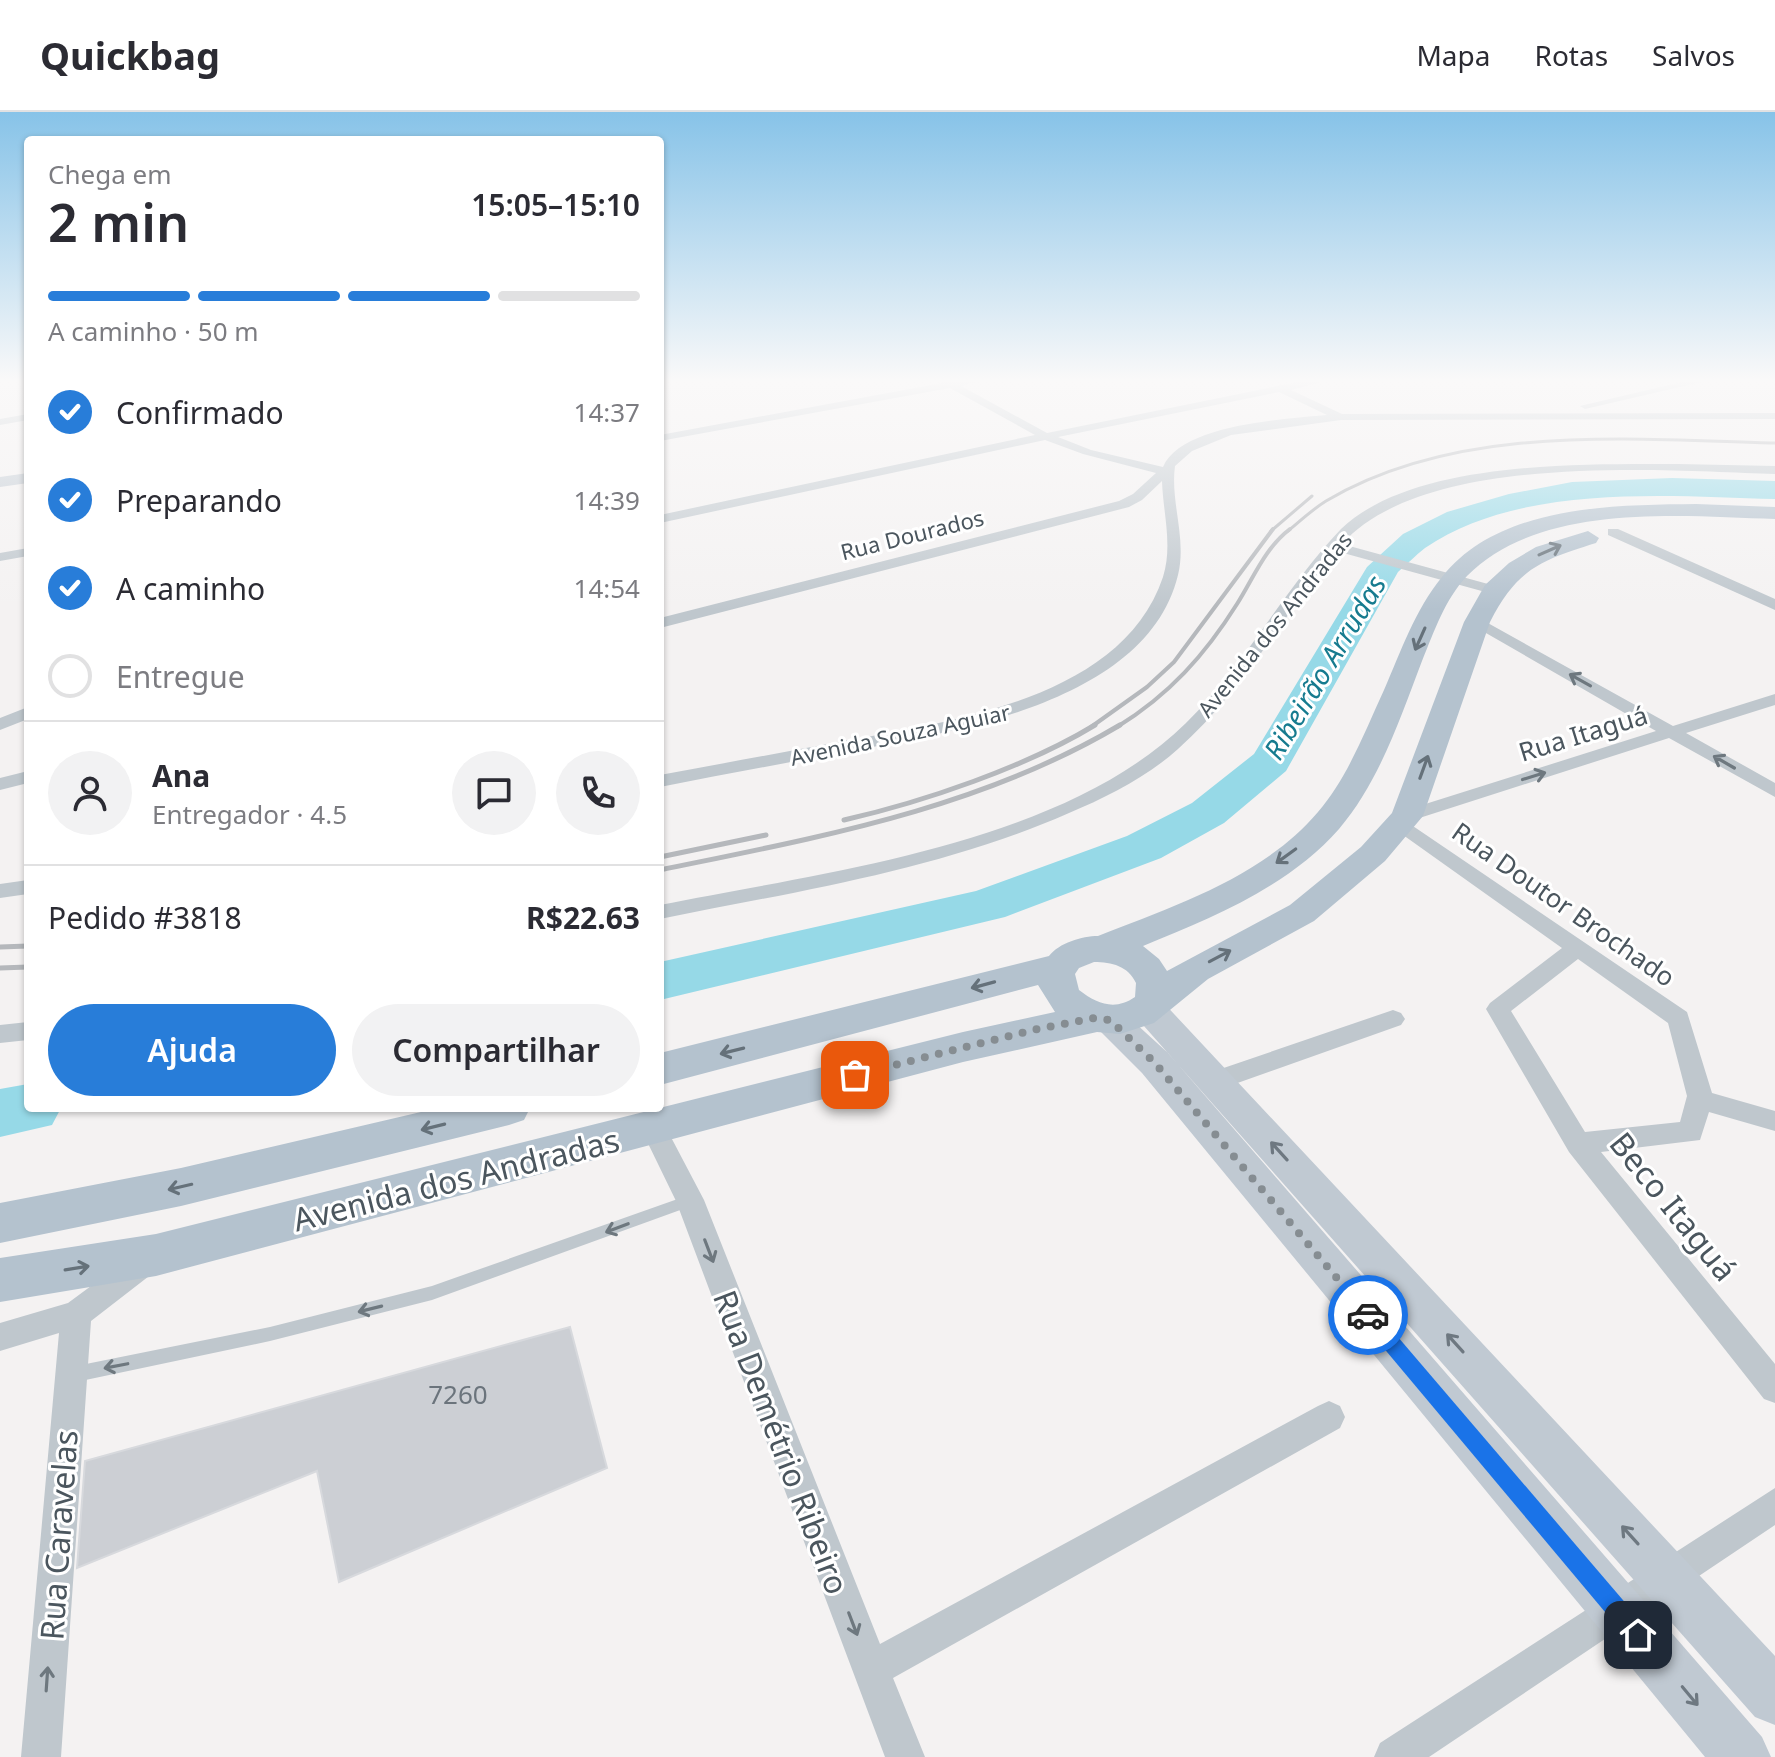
<!DOCTYPE html>
<html lang="pt">
<head>
<meta charset="utf-8">
<style>
	body { margin:0; font-family:"Noto Sans",sans-serif; background:#f2f2f3; color:#2b2b33; height:100vh; display:flex; flex-direction:column; font-size:30px; white-space:nowrap }
	* { box-sizing:border-box; margin:0 }
	p { font-size:26px; color:#7c7c81 }
	.icon { flex:none; width:44px; height:44px; fill:none; stroke:currentColor; stroke-width:2; stroke-linecap:round; stroke-linejoin:round }
	.map { position:relative; flex:1; overflow:hidden }
	.sheet { position:absolute; left:24px; top:24px; width:640px; height:976px; display:flex; flex-direction:column; background:#fff; border-radius:8px; box-shadow:0 2px 6px #0004 }
	.sheet>* { flex:none }
	.pin { position:absolute; display:grid; place-items:center; width:68px; height:68px; color:#fff; margin:-34px; border-radius:16px; box-shadow:0 4px 12px #0006 }
	.courier { position:absolute; display:grid; place-items:center; width:80px; height:80px; margin:-40px; border:6px solid #1a73e8; border-radius:50%; background:#fff; color:#222; box-shadow:0 2px 10px #0007 }
	.head em { font-style:normal; font-weight:600 }
	.head div { display:flex; flex-direction:column-reverse }
	.head { display:flex; align-items:center; justify-content:space-between; height:136px; padding:0 24px }
	h1 { font-size:52px; font-weight:600; line-height:60px }
	.bar { display:grid; grid-template-columns:repeat(4,1fr); gap:12px 8px; align-content:center; height:96px; padding:0 24px }
	.bar i { height:10px; border-radius:6px; background:#e1e1e2 }
	.bar .on { background:#287dd9 }
	.bar p { grid-column:span 4 }
	.line { display:flex; align-items:center; gap:20px; padding:0 24px; border-top:2px solid #e1e1e2 }
	.line div { flex:1 }
	.round { display:grid; place-items:center; flex:none; width:84px; height:84px; border-radius:42px; background:#f2f2f3 }
	ol { padding:0 24px; list-style:none }
	li { display:flex; align-items:center; gap:24px; height:88px }
	li p { margin-inline-start:auto }
	li .icon { padding:8px; border-radius:50%; background:#287dd9; color:#fff; stroke-width:4 }
	li:last-child { color:#7c7c81 }
	li i { width:44px; height:44px; border:4px solid #e1e1e2; border-radius:50% }
	.cta { display:flex; gap:16px; margin-top:auto; padding:16px 24px }
	.cta a { flex:1; height:92px; border-radius:48px; background:#287dd9; color:#fff; font-size:32px; font-weight:600; line-height:92px; text-align:center }
	.cta a+a { background:#f2f2f3; color:#2b2b33 }
	header { display:flex; align-items:center; gap:48px; box-sizing:border-box; height:112px; padding:0 40px; background:#fff; border-bottom:2px solid #e1e1e2 }
	header strong { font-size:38px }
	nav { display:flex; gap:44px; margin-inline-start:auto; font-size:28px }
	.map>svg:first-child { display:block }
	.lines { fill:none; stroke-linecap:round; stroke-linejoin:round }
	.river { fill:#96d9e7; fill-rule:evenodd }
	.building { fill:#cccfd4; stroke:#d7d9dd; stroke-width:2 }
	.lane { fill:#bfc7cd; fill-rule:evenodd }
	.street { fill:#bfc7cd; fill-rule:evenodd }
	.secondary { fill:#c0c9d2; fill-rule:evenodd }
	.primary { fill:#b4c2ce; fill-rule:evenodd }
	.rail-far2 { stroke:#b5b8bc; stroke-width:3 }
	.rail-far1 { stroke:#b5b8bc; stroke-width:4 }
	.rail { stroke:#b5b8bc; stroke-width:5 }
	.oneway { stroke:#65717a }
	.oneway2 { stroke:#6e787f }
	.oneway3 { stroke:#6e7881 }
	.route { fill:#1a73e8 }
	.done { stroke:#868d92; stroke-width:8; stroke-dasharray:0 14.4 }
	.labels { text-anchor:middle; dominant-baseline:central; stroke-width:6; stroke-linejoin:round; paint-order:stroke }
	.far-street-label { font-size:22px; fill:#4b565e; stroke:#fff }
	.street-label { font-size:26px; fill:#4b565e; stroke:#fff }
	.near-number-label { font-size:26px; fill:#6b747c }
	.water-label { font-size:28px; font-style:italic; fill:#167b8f; stroke:#fff }
	.near-street-label { font-size:32px; fill:#4b565e; stroke:#fff }
</style>
</head>
<body>
<header>
<strong>Quickbag</strong>
<nav><a>Mapa</a><a>Rotas</a><a>Salvos</a></nav>
</header>
<div class="map">
<svg width="1775" height="1645" viewBox="0 0 1775 1645">
	<rect width="100%" height="100%" fill="#f4f2f2"/>
	<g class="lines">
		<path class="river" d="M1672 366 1775 369V387C1666 384 1521 371 1425 436 1416 443 1407 452 1398 460L1286 659 1224 711 1161 746 1005 805 660 888V850L976 779 1127 724 1192 691 1254 642 1367 455 1403 422 1447 400 1509 382 1572 370Z
			M28 972V996H61L52 1013 0 1025V977Z"/>
	</g>
	<path class="building" d="M570 1215 607 1356 339 1470 317 1359 77 1456 85 1349Z"/>
	<g class="lines">
		<path class="lane" d="M689 1083 694 1085 696 1089 694 1093 432 1188 270 1229 76 1270 70 1267 68 1262 70 1257 76 1254 270 1215 432 1174Z"/>
		<path class="street" d="M942 268H983L961 274 1047 321 1307 268H1329L1291 278 1342 302 1775 301V307L1341 308 1231 323 1192 339 1175 354C1170 390 1187 426 1178 463 1147 592 948 621 840 641 780 652 720 663 660 675V663C720 652 779 641 839 630 947 610 1122 588 1163 465 1173 433 1163 401 1162 369L1142 388 1129 395 660 516V506L1119 389 1133 382 1156 361 1083 342 1045 328 660 411V403L1035 323 950 276 660 329V323L942 271ZM1279 280 1327 303C1286 307 1181 312 1163 355L1091 338 1058 325Z
			M1690 268H1710L1585 297 1580 294Z
			M28 302V308L0 313V307Z
			M1678 352 1775 354V362C1660 358 1424 340 1342 432L1499 475V481H1489L1336 439C1283 504 1241 581 1178 637 1147 665 1107 685 1069 701 939 758 798 779 660 807V793C824 760 1062 733 1186 611 1245 553 1284 477 1341 417 1413 348 1582 352 1678 352Z
			M1608 417H1618L1775 487V498L1608 423Z
			M28 436V444L0 449V441Z
			M1477 505 1673 614 1775 582V593L1686 621 1775 671V685L1669 626 1407 710 1687 900 1712 981 1775 999V1019L1709 1000 1700 1028 1601 1040 1775 1252V1291L1764 1287 1569 1040 1486 897 1490 891 1562 836 1389 713 1399 707 1397 704 1400 700 1656 619 1472 513 1469 510ZM1578 847 1668 911 1687 984 1680 1010 1585 1020 1511 899Z
			M28 595V607L0 618V606Z
			M28 659V671L0 678V666Z
			M28 768V782L0 786V772Z
			M1393 898 1401 901 1405 907 1401 913 1215 979 1206 976 1202 969 1206 962Z
			M28 910V928L0 931V913Z
			M654 1006 663 1010 704 1088 880 1532 1318 1294 1329 1289 1340 1294 1345 1305 1340 1316 893 1566 925 1645H885L676 1089 641 1017 645 1010Z
			M143 1139 153 1143 157 1152 153 1161 91 1209 61 1645H21L59 1221 0 1239V1211L68 1191 133 1143Z
			M1775 1376V1413L1429 1645H1374L1380 1631Z"/>
		<path class="secondary" d="M28 361V371L0 375V365Z
			M1148 883 1160 887 1775 1544V1613L1755 1605 1136 905 1131 896 1136 887Z
			M1110 895 1122 899 1168 941 1762 1625 1771 1645H1705L1142 961 1098 917 1093 908 1098 899Z"/>
		<path class="primary" d="M1696 392 1775 395V407C1680 404 1540 390 1467 464 1445 487 1434 520 1422 549 1400 607 1379 670 1339 717 1288 775 1212 806 1143 834L1159 847 1167 859 1290 793 1361 735 1392 701 1464 510 1485 473 1509 451 1536 435 1588 419 1599 426 1596 431C1541 448 1517 457 1490 510L1423 704 1385 749 1314 809 1208 867 1154 911 1120 922 1097 920 963 950 156 1164 0 1190V1146L156 1122 963 920 1055 900 1038 873 660 973V941L1049 844C1059 831 1082 824 1098 824 1174 794 1263 765 1318 700 1348 665 1365 619 1384 578 1401 539 1415 498 1442 465 1499 393 1613 393 1696 392ZM1094 850C1112 850 1128 854 1136 871L1135 885C1115 899 1097 892 1079 878L1075 862 1079 856Z
			M438 996H530L524 1008 509 1013 181 1094 0 1131V1091L181 1056Z"/>
		<path class="rail-far2" d="M1271 419 1312 384
			M1288 419C1300 409 1313 397 1326 389 1458 311 1628 327 1775 331"/>
		<path class="rail-far1" d="M1091 615 1147 575 1174 550 1273 417
			M1117 615C1169 583 1205 543 1237 492 1254 465 1265 436 1290 417"/>
		<path class="rail" d="M844 708C923 690 1026 655 1095 613
			M660 745 766 723
			M660 758C819 725 979 697 1120 613
			M0 835 28 834
			M0 856 28 855"/>
	</g>
	<defs><path id="oneway-shaft" d="M-6 0H5M1.5-3L5.5 0L1.5 3" fill="none" stroke-width="1.6" stroke-linecap="round" stroke-linejoin="round" transform="scale(2)"/></defs>
	<g class="oneway">
		<use href="#oneway-shaft" transform="translate(1550 438) rotate(-24)"/>
		<use href="#oneway-shaft" transform="translate(1420 527) rotate(114)"/>
		<use href="#oneway-shaft" transform="translate(1424 655) rotate(-70)"/>
		<use href="#oneway-shaft" transform="translate(1286 744) rotate(144)"/>
		<use href="#oneway-shaft" transform="translate(1220 844) rotate(-28)"/>
		<use href="#oneway-shaft" transform="translate(983 873) rotate(165)"/>
		<use href="#oneway-shaft" transform="translate(732 939) rotate(166)"/>
		<use href="#oneway-shaft" transform="translate(433 1015) rotate(166)"/>
		<use href="#oneway-shaft" transform="translate(180 1075) rotate(167)"/>
		<use href="#oneway-shaft" transform="translate(77 1156) rotate(-9)"/>
	</g>
	<g class="oneway2">
		<use href="#oneway-shaft" transform="translate(1580 568) rotate(-151)"/>
		<use href="#oneway-shaft" transform="translate(1724 650) rotate(-150)"/>
		<use href="#oneway-shaft" transform="translate(1534 664) rotate(-17)"/>
		<use href="#oneway-shaft" transform="translate(617 1116) rotate(159)"/>
		<use href="#oneway-shaft" transform="translate(709 1139) rotate(69)"/>
		<use href="#oneway-shaft" transform="translate(370 1197) rotate(166)"/>
		<use href="#oneway-shaft" transform="translate(116 1254) rotate(169)"/>
		<use href="#oneway-shaft" transform="translate(853 1512) rotate(69)"/>
		<use href="#oneway-shaft" transform="translate(47 1567) rotate(-86)"/>
	</g>
	<g class="oneway3">
		<use href="#oneway-shaft" transform="translate(1279 1039) rotate(-132)"/>
		<use href="#oneway-shaft" transform="translate(1455 1231) rotate(-132)"/>
		<use href="#oneway-shaft" transform="translate(1630 1423) rotate(-132)"/>
		<use href="#oneway-shaft" transform="translate(1690 1584) rotate(50)"/>
	</g>
	<linearGradient id="sky" x2="0" y2="1"><stop stop-color="#87c3e8"/><stop offset="0.54" stop-color="#faf9f9"/><stop offset="1" stop-color="#faf9f9" stop-opacity="0"/></linearGradient>
	<rect width="1775" height="498" fill="url(#sky)"/>
	<path class="route" d="M1368 1195 1374 1197 1646 1515 1649 1523 1646 1531 1638 1534 1631 1531 1361 1209 1359 1203 1361 1197Z"/>
	<g class="lines">
		<path class="done" d="M855 963 1037 917 1095 906 1110 908 1155 951 1368 1203"/>
	</g>
	<g class="labels">
		<g class="far-street-label">
			<text transform="translate(912 422) rotate(-14)">Rua Dourados</text>
			<text transform="translate(1274 512) rotate(-51)">Avenida dos Andradas</text>
			<text transform="translate(900 622) rotate(-12)">Avenida Souza Aguiar</text>
		</g>
		<g class="street-label">
			<text transform="translate(1583 621) rotate(-17)">Rua Itaguá</text>
			<text transform="translate(1564 792) rotate(35)">Rua Doutor Brochado</text>
		</g>
		<g class="near-number-label">
			<text x="458" y="1282">7260</text>
		</g>
		<g class="water-label">
			<text transform="translate(1324 555) rotate(-59)">Ribeirão Arrudas</text>
		</g>
		<g class="near-street-label">
			<text transform="translate(456 1067) rotate(-14)">Avenida dos Andradas</text>
			<text transform="translate(1674 1094) rotate(51)">Beco Itaguá</text>
			<text transform="translate(782 1330) rotate(69)">Rua Demétrio Ribeiro</text>
			<text transform="translate(58 1423) rotate(-86)">Rua Caravelas</text>
		</g>
	</g>
</svg>
<div class="pin" style="left:855px;top:963px;background:#ea580c"><svg class="icon" aria-label="bag" viewBox="0 0 24 24"><path d="M5 8h14l-1 12H6zM9 8a3 3 0 0 1 6 0"/></svg></div>
<div class="pin" style="left:1638px;top:1523px;background:#1f2937"><svg class="icon" aria-label="home" viewBox="0 0 24 24"><path d="M3 11l9-7 9 7M6 9v11h12V9"/></svg></div>
<div class="courier" style="left:1368px;top:1203px"><svg class="icon" aria-label="car" viewBox="0 0 24 24"><path d="M5 17H2v-5l4-1 3-4h7l3 4 3 1v5h-3M9 17h6M6 11h13"/><circle cx="7" cy="17" r="2"/><circle cx="17" cy="17" r="2"/></svg></div>
<section class="sheet">
<div class="head"><div><h1>2 min</h1><p>Chega em</p></div><em>15:05–15:10</em></div>
<div class="bar"><i class="on"></i><i class="on"></i><i class="on"></i><i></i><p>A caminho · 50 m</p></div>
<ol>
<li><svg class="icon" aria-label="check" viewBox="0 0 24 24"><path d="M5 12l5 5 9-10"/></svg>Confirmado<p>14:37</p></li>
<li><svg class="icon" aria-label="check" viewBox="0 0 24 24"><path d="M5 12l5 5 9-10"/></svg>Preparando<p>14:39</p></li>
<li><svg class="icon" aria-label="check" viewBox="0 0 24 24"><path d="M5 12l5 5 9-10"/></svg>A caminho<p>14:54</p></li>
<li><i></i>Entregue</li>
</ol>
<div class="line" style="height:144px"><a class="round"><svg class="icon" aria-label="person" viewBox="0 0 24 24"><circle cx="12" cy="8" r="4"/><path d="M4 21q1-7 8-7t8 7"/></svg></a><div><b>Ana</b><p>Entregador · 4.5</p></div><a class="round"><svg class="icon" aria-label="chat" viewBox="0 0 24 24"><path d="M4 5h16v11H9l-5 4z"/></svg></a><a class="round"><svg class="icon" aria-label="phone" viewBox="0 0 24 24"><path d="M5 4h4l2 5-3 2q2 4 5 5l2-3 5 2v4C11 20 4 13 5 4z"/></svg></a></div>
<div class="line" style="height:104px"><div>Pedido #3818</div><b>R$22.63</b></div>
<div class="cta"><a>Ajuda</a><a>Compartilhar</a></div>
</section>
</div>
</body>
</html>
